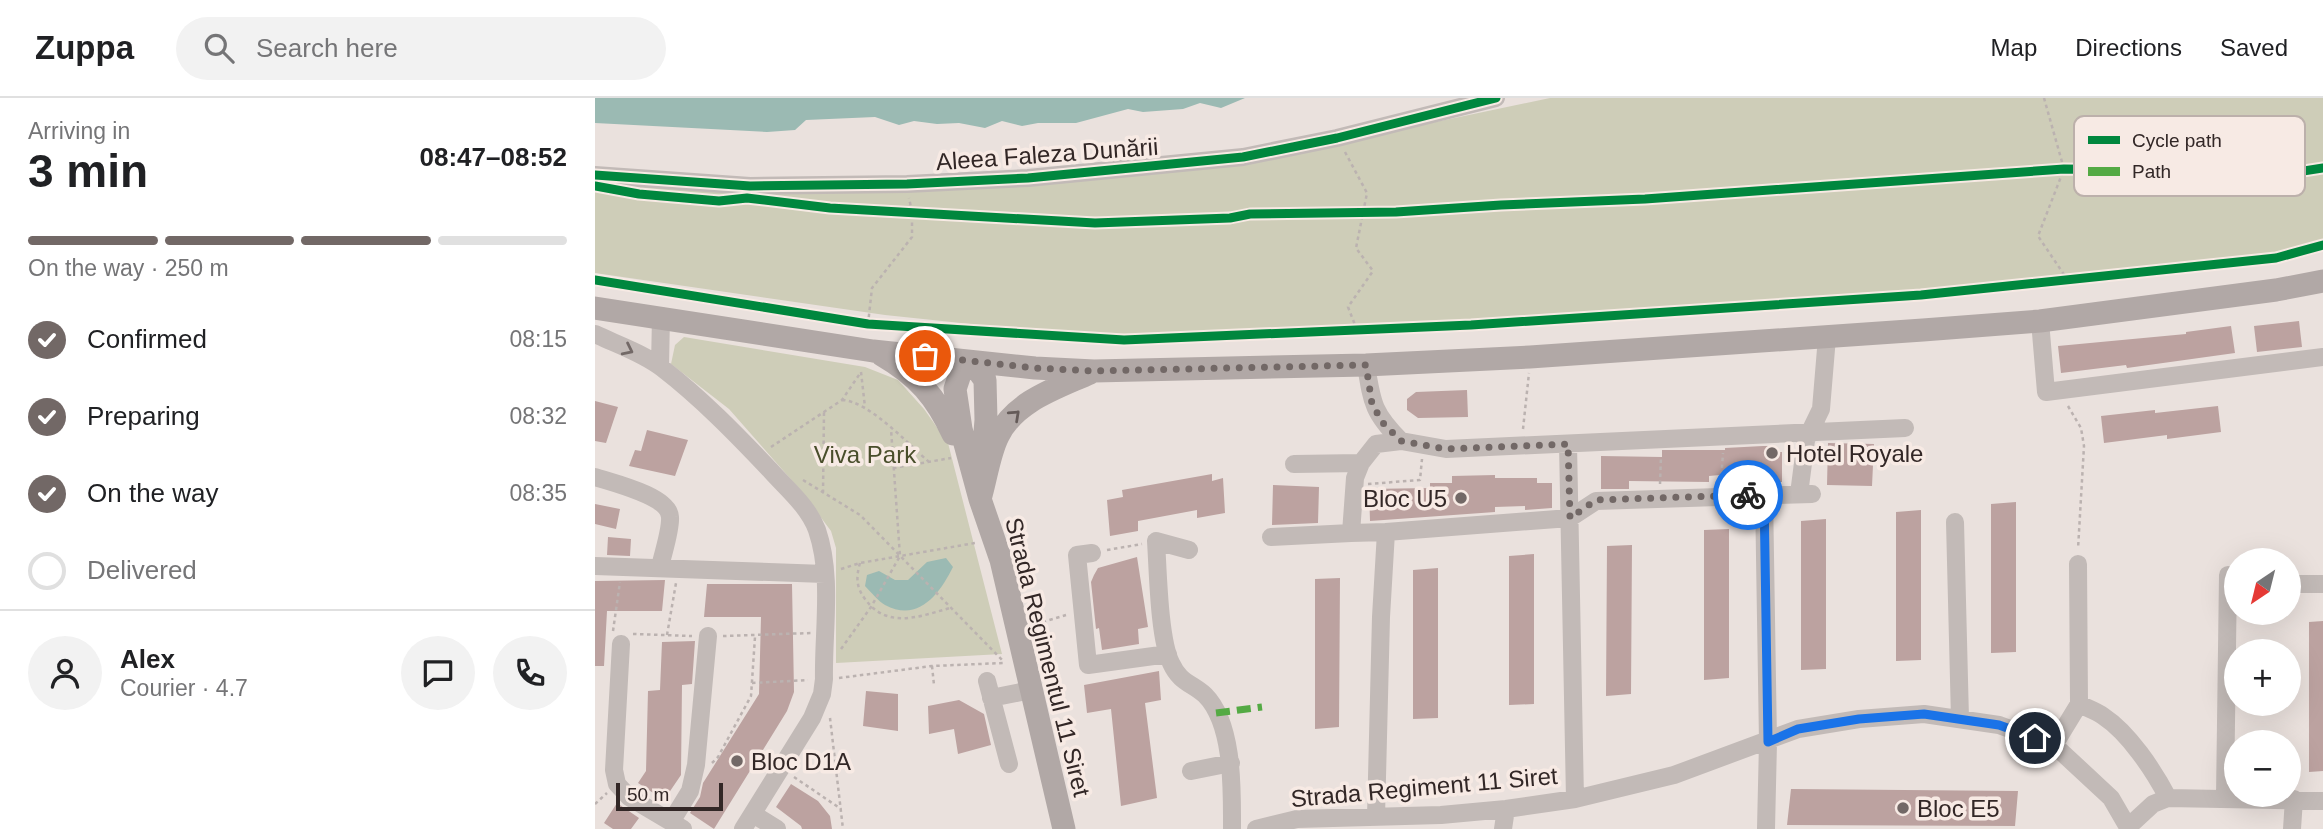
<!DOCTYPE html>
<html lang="en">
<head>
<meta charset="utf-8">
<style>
	body { margin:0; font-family:Arial,sans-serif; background:#f2f2f2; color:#202124; height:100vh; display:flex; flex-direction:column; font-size:26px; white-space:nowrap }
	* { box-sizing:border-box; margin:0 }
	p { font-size:23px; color:#757577 }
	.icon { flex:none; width:38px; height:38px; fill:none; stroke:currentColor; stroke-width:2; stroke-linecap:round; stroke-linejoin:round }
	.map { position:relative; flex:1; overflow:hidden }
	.side { display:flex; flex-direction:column; background:#fff; width:595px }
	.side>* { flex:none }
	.needle { width:46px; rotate:215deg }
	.fabs { position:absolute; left:1629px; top:450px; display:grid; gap:14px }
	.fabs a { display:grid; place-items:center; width:77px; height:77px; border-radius:50%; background:#fff; box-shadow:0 7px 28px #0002; font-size:35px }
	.scale { position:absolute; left:21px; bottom:18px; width:107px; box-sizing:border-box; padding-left:7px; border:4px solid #322726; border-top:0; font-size:19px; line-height:24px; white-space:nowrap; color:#322726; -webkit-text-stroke:5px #f7eae4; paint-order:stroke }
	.pin { position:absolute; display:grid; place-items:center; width:60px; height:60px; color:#fff; margin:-30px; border:4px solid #fff; border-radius:50%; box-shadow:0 2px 7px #0007 }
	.courier { position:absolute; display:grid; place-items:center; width:70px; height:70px; margin:-35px; border:5px solid #1a73e8; border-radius:50%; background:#fff; color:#222; box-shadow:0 2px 9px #0007 }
	.summary em { font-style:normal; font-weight:600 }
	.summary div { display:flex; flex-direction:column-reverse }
	.summary { display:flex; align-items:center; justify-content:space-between; height:119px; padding:0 28px }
	h1 { font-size:46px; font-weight:600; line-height:52px }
	.bar { display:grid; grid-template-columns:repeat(4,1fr); gap:10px 7px; align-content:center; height:84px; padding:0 28px }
	.bar i { height:9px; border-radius:5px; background:#e0e0e0 }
	.bar .selected { background:#726866 }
	.bar p { grid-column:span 4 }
	.line { display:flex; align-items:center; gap:18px; padding:0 28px; border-top:2px solid #e0e0e0 }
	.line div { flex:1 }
	.round { display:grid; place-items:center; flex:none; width:74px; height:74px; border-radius:37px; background:#f2f2f2 }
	ol { padding:0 28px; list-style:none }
	li { display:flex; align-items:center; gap:21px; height:77px }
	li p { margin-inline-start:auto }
	li .icon { padding:7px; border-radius:50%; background:#726866; color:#fff; stroke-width:4 }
	li:last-child { color:#757577 }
	li i { width:38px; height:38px; border:4px solid #e0e0e0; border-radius:50% }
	header { display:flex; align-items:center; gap:42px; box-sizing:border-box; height:98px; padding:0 35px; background:#fff; border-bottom:2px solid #e0e0e0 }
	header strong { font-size:33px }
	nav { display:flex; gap:38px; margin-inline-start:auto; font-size:24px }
	.search { width:490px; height:63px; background:#f2f2f2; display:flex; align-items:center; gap:18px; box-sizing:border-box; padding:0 24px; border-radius:38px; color:#757577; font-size:26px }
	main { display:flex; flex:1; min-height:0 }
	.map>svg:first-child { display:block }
	.green { fill:#cecdb8 }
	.water { fill:#9bbab3 }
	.building { fill:#bca2a0 }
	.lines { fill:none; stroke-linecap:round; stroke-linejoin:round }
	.path { stroke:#bbb2b0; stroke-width:2.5; stroke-dasharray:3.5 3.5; stroke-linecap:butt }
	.minor { stroke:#c2bab7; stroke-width:18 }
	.major { stroke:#b1a8a6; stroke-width:23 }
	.quiet { stroke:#54aa44; stroke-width:7; stroke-dasharray:14 7; stroke-linecap:butt }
	.cycleway-casing { stroke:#f7eae4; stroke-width:13 }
	.cycleway { stroke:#00873e; stroke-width:9 }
	.oneway { stroke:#736967 }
	.oneway2 { stroke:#655b59 }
	.done { stroke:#726866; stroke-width:7; stroke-dasharray:0 12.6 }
	.route { stroke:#1a73e8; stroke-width:9 }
	.poi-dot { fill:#726866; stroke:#f7eae4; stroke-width:2.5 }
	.labels { text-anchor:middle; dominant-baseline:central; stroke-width:7; stroke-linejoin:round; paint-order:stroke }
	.street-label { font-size:24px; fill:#322726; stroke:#f7eae4 }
	.poi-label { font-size:24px; fill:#322726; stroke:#f7eae4; text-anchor:start }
	.park-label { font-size:24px; fill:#494e2b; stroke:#f7eae4 }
	.key { fill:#f7eae4; stroke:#bcb0ab; stroke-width:2 }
	.key-label { font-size:19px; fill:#322726 }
</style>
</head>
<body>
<header>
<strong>Zuppa</strong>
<div class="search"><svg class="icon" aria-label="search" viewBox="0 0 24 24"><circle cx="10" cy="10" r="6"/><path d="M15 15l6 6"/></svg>Search here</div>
<nav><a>Map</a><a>Directions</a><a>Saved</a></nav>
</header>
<main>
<section class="side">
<div class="summary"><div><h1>3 min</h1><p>Arriving in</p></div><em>08:47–08:52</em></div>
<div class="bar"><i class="selected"></i><i class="selected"></i><i class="selected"></i><i></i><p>On the way · 250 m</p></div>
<ol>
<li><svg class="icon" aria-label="check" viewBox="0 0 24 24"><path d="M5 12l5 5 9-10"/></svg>Confirmed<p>08:15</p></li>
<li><svg class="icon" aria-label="check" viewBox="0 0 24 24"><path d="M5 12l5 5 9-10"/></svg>Preparing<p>08:32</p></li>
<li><svg class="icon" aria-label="check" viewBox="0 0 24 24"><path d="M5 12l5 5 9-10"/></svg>On the way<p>08:35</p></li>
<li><i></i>Delivered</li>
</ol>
<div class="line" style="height:126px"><a class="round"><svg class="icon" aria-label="person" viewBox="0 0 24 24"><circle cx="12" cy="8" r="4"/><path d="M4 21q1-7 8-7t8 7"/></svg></a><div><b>Alex</b><p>Courier · 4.7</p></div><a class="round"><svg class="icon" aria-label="chat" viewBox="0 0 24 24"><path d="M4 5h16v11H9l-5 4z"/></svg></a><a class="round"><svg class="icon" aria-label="phone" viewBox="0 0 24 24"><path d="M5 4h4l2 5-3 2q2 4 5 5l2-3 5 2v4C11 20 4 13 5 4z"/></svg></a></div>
</section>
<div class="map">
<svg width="1728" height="731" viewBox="0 0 1728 731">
	<rect width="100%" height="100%" fill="#eae1dd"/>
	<path class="green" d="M955 0H1728V142L1681 156 1334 192 900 221 531 237 404 229 290 217 0 175V82L230 90 707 52Z
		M89 239 270 269 303 282 329 311 353 345 407 556 241 565V450L236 433 207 394 134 311 76 266 80 247Z"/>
	<path class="water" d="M0 0H650L626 10 605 5 588 11 548 14 533 11 481 25H443L427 28 407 23 390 30 364 25 342 26 319 23 304 27 280 19 211 22 200 32 172 34 0 25Z
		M351 460 358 469C345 495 324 525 290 507 283 503 276 494 270 488L272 477 284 473 300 482H313L332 464Z"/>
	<path class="building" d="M1704 223 1707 249 1662 254 1659 228Z
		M1636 228 1640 255 1532 270 1531 267 1466 275 1463 248 1591 236V234Z
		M872 292 873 319 823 320 812 312V301L821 294Z
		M0 303 23 309 11 345 0 343Z
		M1623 308 1626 334 1572 341V337L1509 345 1506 318 1560 312V315Z
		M52 332 93 342 80 378 34 368 40 352 46 353Z
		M1233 345 1279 346 1277 388 1232 387Z
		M1168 348H1174V354H1187V384H1161V377H1125L1114 378V384L1034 383V391H1006V358L1067 359V352H1130V350Z
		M617 376V383L628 380 630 415 602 420V412L543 423V433L515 438 512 402 528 399 527 392Z
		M900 377V380H942V385H957V410L930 412V408L900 409V414L775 423 774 391 835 390V385H857V378Z
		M678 387 724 389 723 425 677 427Z
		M1421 404V554L1396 555V406Z
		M0 406 25 411 21 431 0 426Z
		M1326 412V562L1301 563V414Z
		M1231 421V571L1206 572V423Z
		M1134 431V580L1109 582V432Z
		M13 439 36 441 35 458 12 457Z
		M1037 447 1036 596 1011 598 1012 448Z
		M939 456V606L914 607V458Z
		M542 459 553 529 543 531 544 546 507 552 504 530 501 531 496 484 499 477 503 470Z
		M843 470V620L818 621V472Z
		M745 480 744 629 720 631V481Z
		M70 482 67 513H12L9 568H0V483Z
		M112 486H197L199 594 192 613 119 731 95 715 105 699 108 685 164 596 166 519H109Z
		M1728 523V673L1714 674V524Z
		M100 543 97 586 87 587 86 677 69 702 43 685 51 673 53 593 65 592 67 544Z
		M564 573 566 602 550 605 562 700 526 708 516 611 492 615 489 587Z
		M271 593 303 596V633L268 628Z
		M364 602 389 616 396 647 363 656 359 631 334 636 333 608Z
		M196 686 223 703 235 718 237 731H207L206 728 181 709Z
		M1196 691 1423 693 1420 728 1192 727Z
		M22 705 44 720 36 731H18L9 725Z"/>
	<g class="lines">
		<path class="path" d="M1449 0 1469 71 1443 138 1472 181
			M750 54 772 95 761 150 778 173 753 209 762 232
			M273 226 277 190 317 139V114L314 100
			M266 274 270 309
			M247 302C274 303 313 346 334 364
			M1473 308 1486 330 1489 348 1483 451
			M928 331 934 275
			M176 349 247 302 266 274
			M298 370 356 360
			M208 382 265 417 409 564
			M1126 384 1128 355
			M773 386 825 382 827 361
			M1065 386 1066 358
			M228 395 229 314
			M512 452 547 446
			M265 465C261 479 261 489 270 501 292 532 326 518 355 510
			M246 471 265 465 380 445
			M441 526 471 517
			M18 533 25 484
			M38 536 97 538
			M72 537 81 485
			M128 538 216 535
			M246 551 276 509 305 458 296 331
			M337 568 339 587
			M244 580 337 568 408 565
			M157 585 213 582
			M235 620 248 731
			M117 665 123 659 156 598 160 539
			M199 679 246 711
			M0 706 12 695"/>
		<path class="minor" d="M0 77 155 88 312 86 433 80 648 59 742 40 901 0
			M1445 223 1451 294 1728 259
			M0 236C21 246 48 255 67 270 106 300 142 337 176 373 192 391 213 408 222 432 238 479 228 533 229 581L227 596 217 620 148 731
			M771 267C777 305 778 315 806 343
			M65 268 66 218
			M973 346 980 701
			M699 366 766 365
			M0 379C18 385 74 398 75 419 76 432 68 455 65 469
			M1169 396 1173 644 1171 731
			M1204 396 1211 342 1226 311 1232 239
			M1360 424 1365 621
			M791 434 975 420 1001 403 1217 396
			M676 439 756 435
			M594 452 561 443C563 473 564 541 576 565 585 585 597 585 610 597 639 626 637 693 637 731
			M497 455 482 457 493 567 573 556
			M0 468 230 476
			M1705 486H1728
			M26 546 19 672 22 686 34 699 88 731
			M392 583 414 666
			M396 600 436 592
			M1484 606C1492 610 1501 613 1508 618 1534 635 1559 673 1573 700
			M1459 647 1484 606 1483 466
			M596 673 636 665
			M1630 699 1633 477
			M158 716 182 731
			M781 719 786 519 791 434 756 435 760 380 766 365 781 346 806 343 851 351 1310 330
			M76 724 95 693 101 667 113 538
			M1533 729 1558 706 1573 700 1728 703
			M661 731 702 721 846 717 911 711 980 701 1079 677 1203 631 1264 621 1329 616 1404 627 1459 647 1516 700 1534 731
			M908 731 911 711
			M1697 731 1699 701"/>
		<path class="major" d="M0 210 278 253 440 270 499 273 771 267 935 259 1328 232 1445 223 1681 192 1728 183
			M287 257C323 278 341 299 358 336
			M377 264 365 276 360 291 366 331 385 401 406 462 469 731
			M377 264 390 282 391 322 388 359
			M385 401C391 381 394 356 403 338 420 303 462 290 495 275"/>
		<path class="quiet" d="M621 615 667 609"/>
		<defs>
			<path id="cycleway" d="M0 77 155 88 312 86 433 80 648 59 742 40 901 0
				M0 88 44 96 124 103 152 100 235 110 500 125 635 120 655 116 801 114 906 107 1050 101 1469 71 1556 72 1580 78 1618 76 1645 83 1728 70
				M0 182 273 226 529 242 876 227 1326 197 1681 160 1728 147"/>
		</defs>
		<use href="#cycleway" class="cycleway-casing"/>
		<use href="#cycleway" class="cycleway"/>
	</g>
	<defs><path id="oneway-chevron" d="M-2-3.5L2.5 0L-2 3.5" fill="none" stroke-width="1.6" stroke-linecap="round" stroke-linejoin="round" transform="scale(1.75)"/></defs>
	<use class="oneway" href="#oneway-chevron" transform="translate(33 252) rotate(26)"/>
	<use class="oneway2" href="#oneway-chevron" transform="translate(420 317) rotate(-43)"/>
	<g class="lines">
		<path class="done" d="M330 258 440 270 499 273 771 267 777 306 788 325 806 343 851 351 973 346 975 420 1001 402 1153 397"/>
		<path class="route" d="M1153 397 1169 396 1173 644 1203 631 1264 621 1329 616 1404 627 1440 640"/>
	</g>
	<g class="poi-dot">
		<circle cx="1177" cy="355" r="7"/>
		<circle cx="866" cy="400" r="7"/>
		<circle cx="142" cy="663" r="7"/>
		<circle cx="1308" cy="710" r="7"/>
	</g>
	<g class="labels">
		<g class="street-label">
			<text transform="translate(452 56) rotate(-4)">Aleea Faleza Dunării</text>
			<text transform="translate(453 559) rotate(76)">Strada Regimentul 11 Siret</text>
			<text transform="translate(829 689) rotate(-5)">Strada Regiment 11 Siret</text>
		</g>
		<g class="poi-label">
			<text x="1191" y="355">Hotel Royale</text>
			<text x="852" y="400" text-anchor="end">Bloc U5</text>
			<text x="156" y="663">Bloc D1A</text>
			<text x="1322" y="710">Bloc E5</text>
		</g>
		<g class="park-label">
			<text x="270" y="356">Viva Park</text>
		</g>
	</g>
	<rect x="1479" y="18" width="231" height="80" rx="10" class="key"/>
	<rect x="1493" y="38" width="32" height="8" fill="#00873e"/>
	<rect x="1493" y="69" width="32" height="9" fill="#54aa44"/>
	<g class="key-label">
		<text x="1537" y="49">Cycle path</text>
		<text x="1537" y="80">Path</text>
	</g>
</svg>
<div class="fabs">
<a><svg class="needle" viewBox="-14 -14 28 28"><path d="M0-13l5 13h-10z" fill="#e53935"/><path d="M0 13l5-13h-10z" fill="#757577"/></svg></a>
<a>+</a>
<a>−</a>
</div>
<div class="scale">50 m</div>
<div class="pin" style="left:330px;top:258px;background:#ea580c"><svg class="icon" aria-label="bag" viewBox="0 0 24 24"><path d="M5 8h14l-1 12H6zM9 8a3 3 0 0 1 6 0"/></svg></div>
<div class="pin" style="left:1440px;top:640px;background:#1f2937"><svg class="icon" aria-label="home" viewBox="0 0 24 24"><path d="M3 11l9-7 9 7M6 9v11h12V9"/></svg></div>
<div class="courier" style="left:1153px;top:397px"><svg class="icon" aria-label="bike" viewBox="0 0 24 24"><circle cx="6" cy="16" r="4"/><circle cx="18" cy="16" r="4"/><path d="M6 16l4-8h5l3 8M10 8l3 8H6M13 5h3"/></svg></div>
</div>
</main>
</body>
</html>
